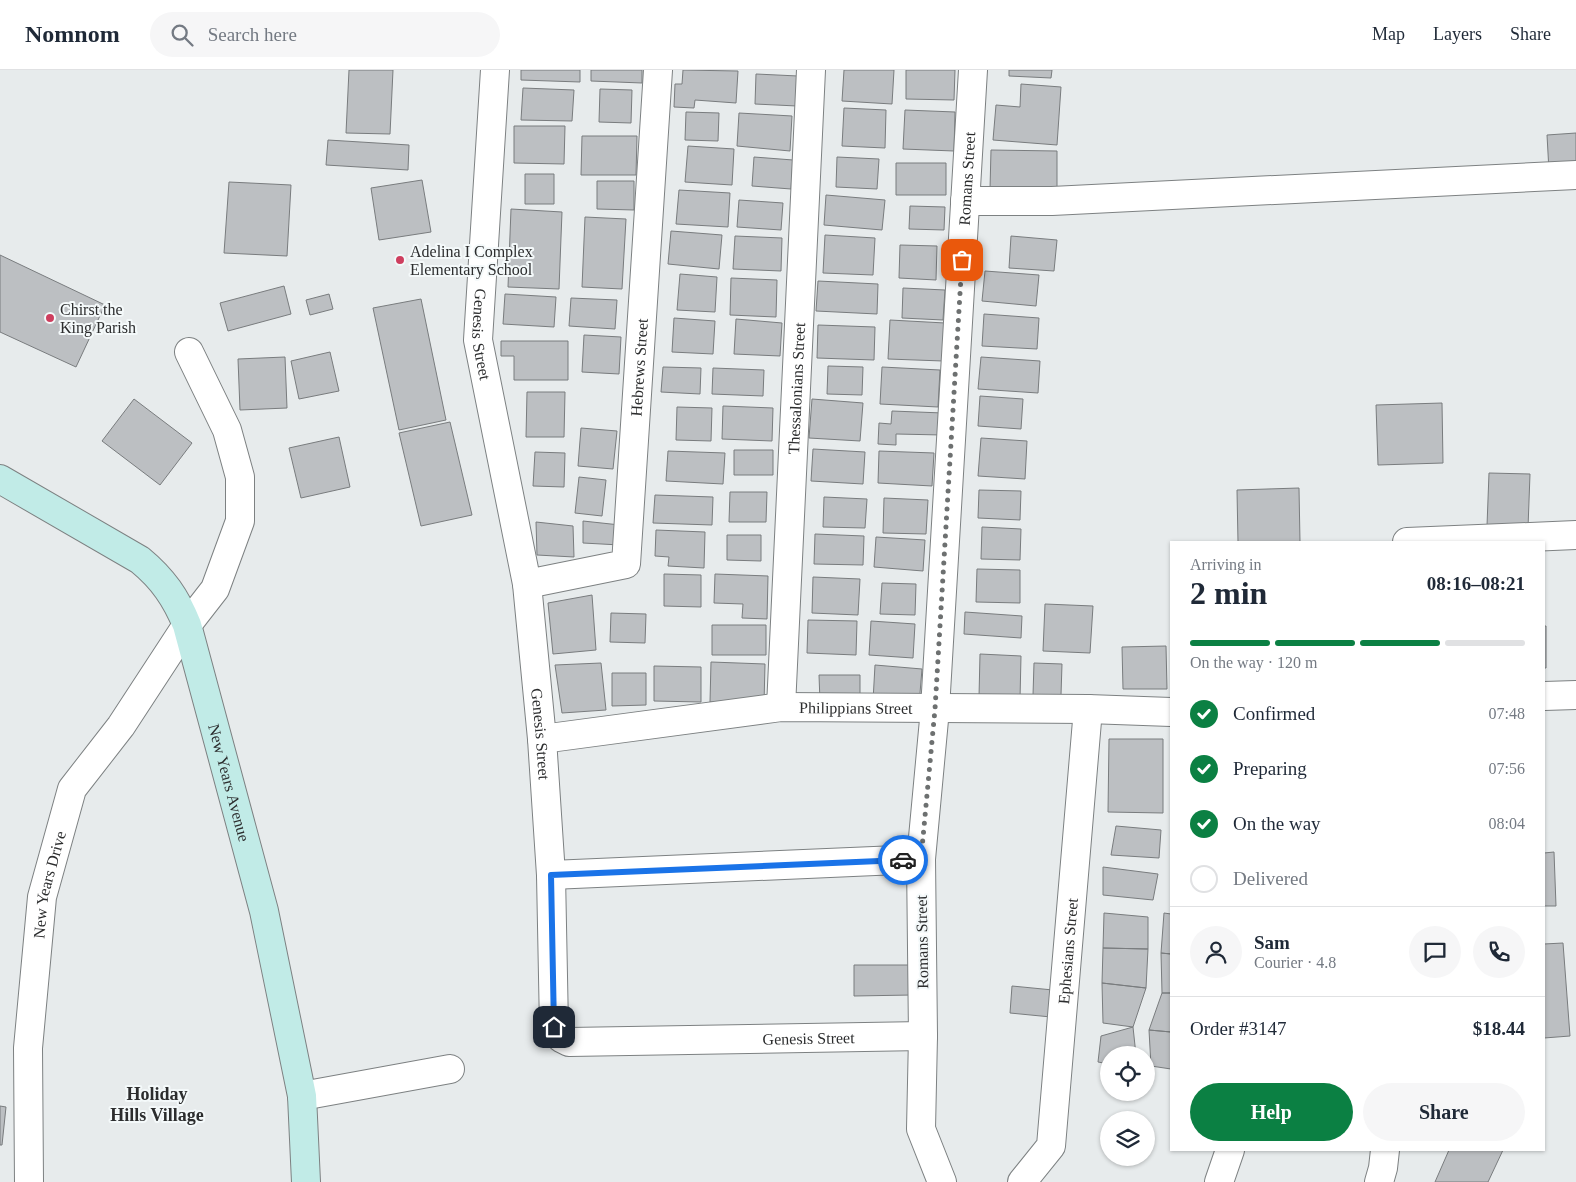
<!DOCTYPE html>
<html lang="en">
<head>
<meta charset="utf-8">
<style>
	body { margin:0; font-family:Georgia,serif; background:#f6f6f7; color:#1f2937; height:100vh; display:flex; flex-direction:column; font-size:19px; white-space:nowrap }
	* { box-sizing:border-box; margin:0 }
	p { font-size:16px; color:#747a83 }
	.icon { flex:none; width:28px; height:28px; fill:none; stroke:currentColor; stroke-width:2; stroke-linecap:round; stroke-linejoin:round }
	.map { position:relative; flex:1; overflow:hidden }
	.details { position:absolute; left:1170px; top:471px; width:375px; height:610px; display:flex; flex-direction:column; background:#fff; border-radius:0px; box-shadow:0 1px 4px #0004 }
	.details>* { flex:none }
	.tools { position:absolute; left:1100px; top:976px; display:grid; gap:10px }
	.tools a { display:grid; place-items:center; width:55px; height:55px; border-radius:50%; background:#fff; box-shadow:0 1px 4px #0004; font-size:25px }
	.pin { position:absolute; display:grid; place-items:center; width:42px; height:42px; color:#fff; margin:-21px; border-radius:10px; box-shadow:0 2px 8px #0006 }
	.courier { position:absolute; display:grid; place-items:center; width:50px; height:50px; margin:-25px; border:4px solid #1a73e8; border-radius:50%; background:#fff; color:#222; box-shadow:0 1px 6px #0007 }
	.headline em { font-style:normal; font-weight:700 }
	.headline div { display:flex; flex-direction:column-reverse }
	.headline { display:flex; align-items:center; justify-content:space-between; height:85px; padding:0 20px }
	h1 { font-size:32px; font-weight:700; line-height:38px }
	.bar { display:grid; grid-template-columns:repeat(4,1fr); gap:8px 5px; align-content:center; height:60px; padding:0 20px }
	.bar i { height:6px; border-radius:4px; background:#e0e1e3 }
	.bar .current { background:#0b8043 }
	.bar p { grid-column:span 4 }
	.line { display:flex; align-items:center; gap:12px; padding:0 20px; border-top:1px solid #e0e1e3 }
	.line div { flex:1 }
	.round { display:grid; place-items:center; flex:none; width:52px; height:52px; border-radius:26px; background:#f6f6f7 }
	ol { padding:0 20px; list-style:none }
	li { display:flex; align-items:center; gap:15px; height:55px }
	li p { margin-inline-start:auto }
	li .icon { padding:5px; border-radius:50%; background:#0b8043; color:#fff; stroke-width:4 }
	li:last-child { color:#747a83 }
	li i { width:28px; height:28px; border:2px solid #e0e1e3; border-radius:50% }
	.cta { display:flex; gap:10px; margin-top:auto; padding:10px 20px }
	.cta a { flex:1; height:58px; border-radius:30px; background:#0b8043; color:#fff; font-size:20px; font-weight:700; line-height:58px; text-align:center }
	.cta a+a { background:#f6f6f7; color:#1f2937 }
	header { display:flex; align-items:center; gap:30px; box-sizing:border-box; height:70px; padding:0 25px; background:#fff; border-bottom:1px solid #e0e1e3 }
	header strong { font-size:24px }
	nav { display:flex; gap:28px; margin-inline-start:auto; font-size:18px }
	.search { width:350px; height:45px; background:#f6f6f7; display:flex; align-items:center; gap:12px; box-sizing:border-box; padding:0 18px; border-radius:28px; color:#747a83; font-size:19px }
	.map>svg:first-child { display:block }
	.building { fill:#bcbfc2; stroke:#797c7e }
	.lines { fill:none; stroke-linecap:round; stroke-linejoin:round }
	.street-casing { stroke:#7d8182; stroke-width:30 }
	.secondary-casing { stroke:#7d8182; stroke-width:30 }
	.street { stroke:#fff; stroke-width:28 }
	.secondary { stroke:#c1ebe7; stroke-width:28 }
	.done { stroke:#6d7070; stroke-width:5; stroke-dasharray:0 9 }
	.route { stroke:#1a73e8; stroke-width:6 }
	.poi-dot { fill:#ce3e5e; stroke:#f4f9fa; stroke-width:2 }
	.labels { text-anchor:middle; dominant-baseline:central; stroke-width:4; stroke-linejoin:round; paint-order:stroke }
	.street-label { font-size:16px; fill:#2c2d2e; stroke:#f4f9fa }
	.poi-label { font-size:16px; fill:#2c2d2e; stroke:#f4f9fa; text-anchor:start }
	.neighbourhood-label { font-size:18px; font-weight:bold; fill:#2c2d2e; stroke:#f4f9fa }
</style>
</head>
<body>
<header>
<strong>Nomnom</strong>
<div class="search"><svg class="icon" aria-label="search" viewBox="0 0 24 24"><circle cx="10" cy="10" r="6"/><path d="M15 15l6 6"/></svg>Search here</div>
<nav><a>Map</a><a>Layers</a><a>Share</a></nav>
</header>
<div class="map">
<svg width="1576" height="1112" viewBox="0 0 1576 1112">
	<rect width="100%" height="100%" fill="#e7ebec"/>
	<path class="building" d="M349 0H393L390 64 346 63Z
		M521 0H580V12L521 10Z
		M591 0H642V13L591 11Z
		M683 0 738 1 736 33 695 30 694 38 674 37 675 14H682Z
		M844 0H894L892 34 842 31Z
		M906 0H955L954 30 906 29Z
		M1009 0H1052L1051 8 1009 6Z
		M756 4 798 6 797 36 755 34Z
		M1021 14 1061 17 1057 75 993 70 996 35 1020 37Z
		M523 18 574 20 572 51 521 50Z
		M600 19 632 20 631 53 599 52Z
		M844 38 886 40 885 78 842 76Z
		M905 40 955 42 954 81 903 79Z
		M686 42 719 43 718 71 685 70Z
		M739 43 792 46 790 81 737 76Z
		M514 56H565L564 94 514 93Z
		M1576 63V99L1549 101 1547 65Z
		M582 66H637L636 105H581Z
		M328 70 409 75 408 100 326 95Z
		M688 76 734 79 732 115 685 112Z
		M991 80 1057 81V120L990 119Z
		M754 87 793 90 791 119 752 116Z
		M837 87 879 89 877 119 836 117Z
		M896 93H946V125H896Z
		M525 104H554V134H525Z
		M422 110 431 162 379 170 371 118Z
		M597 111H634V140L597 139Z
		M229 112 291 115 287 186 224 183Z
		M679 120 730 123 728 157 676 154Z
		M826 125 885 130 882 160 824 155Z
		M739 130 783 133 781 160 737 157Z
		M910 136 945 137 944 160 909 159Z
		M511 139 562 142 559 219 508 217Z
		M585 147 626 149 622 219 582 217Z
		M671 161 722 165 719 199 668 194Z
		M825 165 875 168 873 205 823 203Z
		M735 166 782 168 781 201 733 199Z
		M1011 166 1057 170 1054 201 1009 198Z
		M900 175 937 176 936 210 899 208Z
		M0 185 105 235 76 297 0 262Z
		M985 201 1039 205 1036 236 982 231Z
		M680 204 717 207 715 242 677 240Z
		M731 208 777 210 776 247 730 245Z
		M818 211 878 214 877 244 816 241Z
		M284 216 291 244 228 261 220 233Z
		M903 218 945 220 943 250 902 248Z
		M329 224 333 239 310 245 306 230Z
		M505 224 556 227 554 257 503 254Z
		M571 228 617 230 615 259 569 256Z
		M421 229 446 350 399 360 373 238Z
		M984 244 1039 248 1037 279 982 276Z
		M674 248 715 251 713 284 672 282Z
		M736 249 782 253 780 286 734 284Z
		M890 250 945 253 943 291 888 289Z
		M818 255 875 257 874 290 817 288Z
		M584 265 621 267 619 304 582 302Z
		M501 271H568V310H514V286H501Z
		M330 282 339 321 299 329 291 291Z
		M285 287 287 338 240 340 238 289Z
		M981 287 1040 291 1038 323 978 319Z
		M828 296 863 297 862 325 827 324Z
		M663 297 701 298 700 324 661 322Z
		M882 297 940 300 938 337 880 334Z
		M713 298 764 300 763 326 712 324Z
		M527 322H565L564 367H526Z
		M980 326 1023 329 1021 359 978 356Z
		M134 329 192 373 160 415 102 371Z
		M812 329 863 333 860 371 809 368Z
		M1442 333 1443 393 1378 395 1376 335Z
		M723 336 773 338 772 371 722 369Z
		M677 337 712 338 711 371 676 370Z
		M892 341 943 343 942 365 896 364V375L878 374 879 353 891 354Z
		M450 352 472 445 421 456 399 363Z
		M581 358 617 361 613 399 578 396Z
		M339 367 350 417 301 428 289 378Z
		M981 368 1027 371 1025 409 978 406Z
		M813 379 865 382 863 414 811 411Z
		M734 380H773V405H734Z
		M668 381 725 383 723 414 666 411Z
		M879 381 934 383 932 416 878 413Z
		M535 382 565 383 564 417 533 416Z
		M1489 403 1530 404 1528 458 1487 456Z
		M579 407 606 410 602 446 575 443Z
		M1299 418 1300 472H1238L1237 420Z
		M979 420 1021 421 1020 450 978 448Z
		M730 422H767L766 452H729Z
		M655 425 713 427 712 455 653 453Z
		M824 427 867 429 865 458 823 457Z
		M884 428 928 430 926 464 883 463Z
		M583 451 620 455V475L583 473Z
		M536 452 573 456 574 487 537 485Z
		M982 457 1021 459 1020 490 981 489Z
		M656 460 705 462 704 498 668 496 669 487 655 486Z
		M815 464 864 466 863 495 814 494Z
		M727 465H761V491L727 490Z
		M876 467 925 470 923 501 874 497Z
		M977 499 1020 500V533L976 532Z
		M664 504 701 505V537L664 536Z
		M715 504 768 506 767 549 742 548 743 534 714 533Z
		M813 507 860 509 858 545 812 543Z
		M882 513 916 514 915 545 880 544Z
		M592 525 596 580 553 584 548 533Z
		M1045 534 1093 536 1090 583 1043 581Z
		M965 542 1022 546 1021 568 964 564Z
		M611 543 646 544 645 573 610 572Z
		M808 550 857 551 856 585 807 583Z
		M871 551 915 554 913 588 869 585Z
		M712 555H766V585H712Z
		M1544 556H1546V598H1544Z
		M1166 576 1167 619H1123L1122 577Z
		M980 584 1021 586 1020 629 979 627Z
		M711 592 765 594 764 634 710 632Z
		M601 593 606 640 562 643 555 595Z
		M1034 593 1062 594 1061 625H1033Z
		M875 595 922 599 919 635 873 631Z
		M654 596 701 597V632L654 631Z
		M612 603H646V635L612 636Z
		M819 605H860V631L820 632Z
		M1109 669H1163V743L1108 742Z
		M1116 756 1161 760 1159 788 1111 785Z
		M1554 782 1556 836H1544V783Z
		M1103 797 1158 804 1153 830 1103 825Z
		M1104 843 1148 847V879L1103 878Z
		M1164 843 1171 844V884L1161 883Z
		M1563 873 1570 966 1544 968V874Z
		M1103 878 1148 879 1146 918 1102 913Z
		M1161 883 1171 884V923H1162Z
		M854 895H912V925L854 926Z
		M1102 913 1146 918 1133 957 1103 953Z
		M1012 916 1053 920 1051 947 1010 943Z
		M1162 923H1171V962L1149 960Z
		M1133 957 1136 985H1109V994L1098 992 1101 966Z
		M1149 960 1171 962V999L1151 996Z
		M0 1036 6 1037 2 1075H0Z
		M1449 1080H1503L1488 1112H1435Z"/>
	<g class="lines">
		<defs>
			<g id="street">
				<path id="s1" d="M495 0 478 270 527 514 542 669 551 805 554 957 561 968 569 972 923 966"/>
				<path d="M965 131H1052L1576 105"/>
				<path d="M1407 472 1576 465"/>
				<path id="s2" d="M527 514 626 494 658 0"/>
				<path d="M1544 626 1576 625"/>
				<path id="s3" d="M781 637 811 0"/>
				<path id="s4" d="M542 669 781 637 1088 639 1171 642"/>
				<path d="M551 805 921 789"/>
				<path d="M302 1026 450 999"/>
				<path id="s5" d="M29 1112 28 978 42 827 72 719 121 656 187 555 215 519 240 451V407L227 360 189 282"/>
				<path id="s6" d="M942 1112 921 1059 923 966 921 789 935 639 973 0"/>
				<path id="s7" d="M1022 1112 1051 1076 1088 639"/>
				<path d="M1219 1112 1230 1080"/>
				<path d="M1379 1112 1383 1098 1385 1080"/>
			</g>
			<g id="secondary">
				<path id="s8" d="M0 409 140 490C163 509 176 528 187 555L264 841 302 1026 306 1112"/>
			</g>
		</defs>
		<use href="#street" class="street-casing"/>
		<use href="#secondary" class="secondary-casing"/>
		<use href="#street" class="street"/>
		<use href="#secondary" class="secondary"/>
	</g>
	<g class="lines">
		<path class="done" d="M903 790 921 789 935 639 962 190"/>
		<path class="route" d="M554 957 551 805 903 790"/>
	</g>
	<g class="poi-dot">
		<circle cx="400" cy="190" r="5"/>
		<circle cx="50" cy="248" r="5"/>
	</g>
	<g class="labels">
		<g class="street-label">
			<text stroke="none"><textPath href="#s6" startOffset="1009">Romans Street</textPath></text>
			<text stroke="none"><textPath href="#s1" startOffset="265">Genesis Street</textPath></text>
			<text stroke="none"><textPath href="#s2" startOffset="298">Hebrews Street</textPath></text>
			<text stroke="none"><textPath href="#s3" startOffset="319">Thessalonians Street</textPath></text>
			<text stroke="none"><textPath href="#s4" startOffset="316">Philippians Street</textPath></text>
			<text stroke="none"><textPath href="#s1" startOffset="670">Genesis Street</textPath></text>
			<text stroke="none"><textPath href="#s8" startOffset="406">New Years Avenue</textPath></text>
			<text stroke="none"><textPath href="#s5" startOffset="299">New Years Drive</textPath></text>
			<text transform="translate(922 872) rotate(-91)">Romans Street</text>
			<text stroke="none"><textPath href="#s7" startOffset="242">Ephesians Street</textPath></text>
			<text stroke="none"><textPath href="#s1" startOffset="1225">Genesis Street</textPath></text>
		</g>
		<g class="poi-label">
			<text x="410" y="181">Adelina I Complex<tspan x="410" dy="18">Elementary School</tspan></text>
			<text x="60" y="239">Chirst the<tspan x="60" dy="18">King Parish</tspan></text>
		</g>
		<g class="neighbourhood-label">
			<text x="157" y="1024">Holiday<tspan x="157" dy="21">Hills Village</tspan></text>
		</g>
	</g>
</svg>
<div class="tools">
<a><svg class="icon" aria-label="locate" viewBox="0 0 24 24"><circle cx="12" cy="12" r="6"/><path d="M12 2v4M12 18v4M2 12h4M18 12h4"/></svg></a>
<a><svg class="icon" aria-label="layers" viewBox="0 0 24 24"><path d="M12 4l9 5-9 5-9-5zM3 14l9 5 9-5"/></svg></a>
</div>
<div class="pin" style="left:962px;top:190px;background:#ea580c"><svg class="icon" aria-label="bag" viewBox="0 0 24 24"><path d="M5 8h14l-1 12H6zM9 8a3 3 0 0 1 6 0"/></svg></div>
<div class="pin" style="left:554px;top:957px;background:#1f2937"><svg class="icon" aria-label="home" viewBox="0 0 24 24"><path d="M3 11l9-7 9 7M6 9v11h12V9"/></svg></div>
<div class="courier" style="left:903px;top:790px"><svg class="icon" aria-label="car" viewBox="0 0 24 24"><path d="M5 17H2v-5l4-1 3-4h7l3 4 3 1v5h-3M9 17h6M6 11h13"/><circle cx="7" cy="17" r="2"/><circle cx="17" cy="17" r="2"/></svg></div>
<section class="details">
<div class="headline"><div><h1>2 min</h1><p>Arriving in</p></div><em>08:16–08:21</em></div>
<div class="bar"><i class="current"></i><i class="current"></i><i class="current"></i><i></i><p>On the way · 120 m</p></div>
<ol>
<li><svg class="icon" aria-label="check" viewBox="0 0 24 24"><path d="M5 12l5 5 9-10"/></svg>Confirmed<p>07:48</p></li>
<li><svg class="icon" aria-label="check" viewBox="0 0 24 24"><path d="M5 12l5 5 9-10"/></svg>Preparing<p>07:56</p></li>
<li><svg class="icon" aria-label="check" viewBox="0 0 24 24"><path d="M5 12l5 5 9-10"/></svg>On the way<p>08:04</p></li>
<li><i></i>Delivered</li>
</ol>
<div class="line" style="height:90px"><a class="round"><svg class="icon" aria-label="person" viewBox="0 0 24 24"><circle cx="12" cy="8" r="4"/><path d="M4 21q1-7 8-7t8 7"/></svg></a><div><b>Sam</b><p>Courier · 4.8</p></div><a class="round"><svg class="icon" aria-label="chat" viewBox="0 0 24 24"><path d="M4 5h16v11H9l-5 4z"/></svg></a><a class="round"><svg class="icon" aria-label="phone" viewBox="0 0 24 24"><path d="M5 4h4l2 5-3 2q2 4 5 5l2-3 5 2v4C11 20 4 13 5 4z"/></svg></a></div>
<div class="line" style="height:65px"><div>Order #3147</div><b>$18.44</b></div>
<div class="cta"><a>Help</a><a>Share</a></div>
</section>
</div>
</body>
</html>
